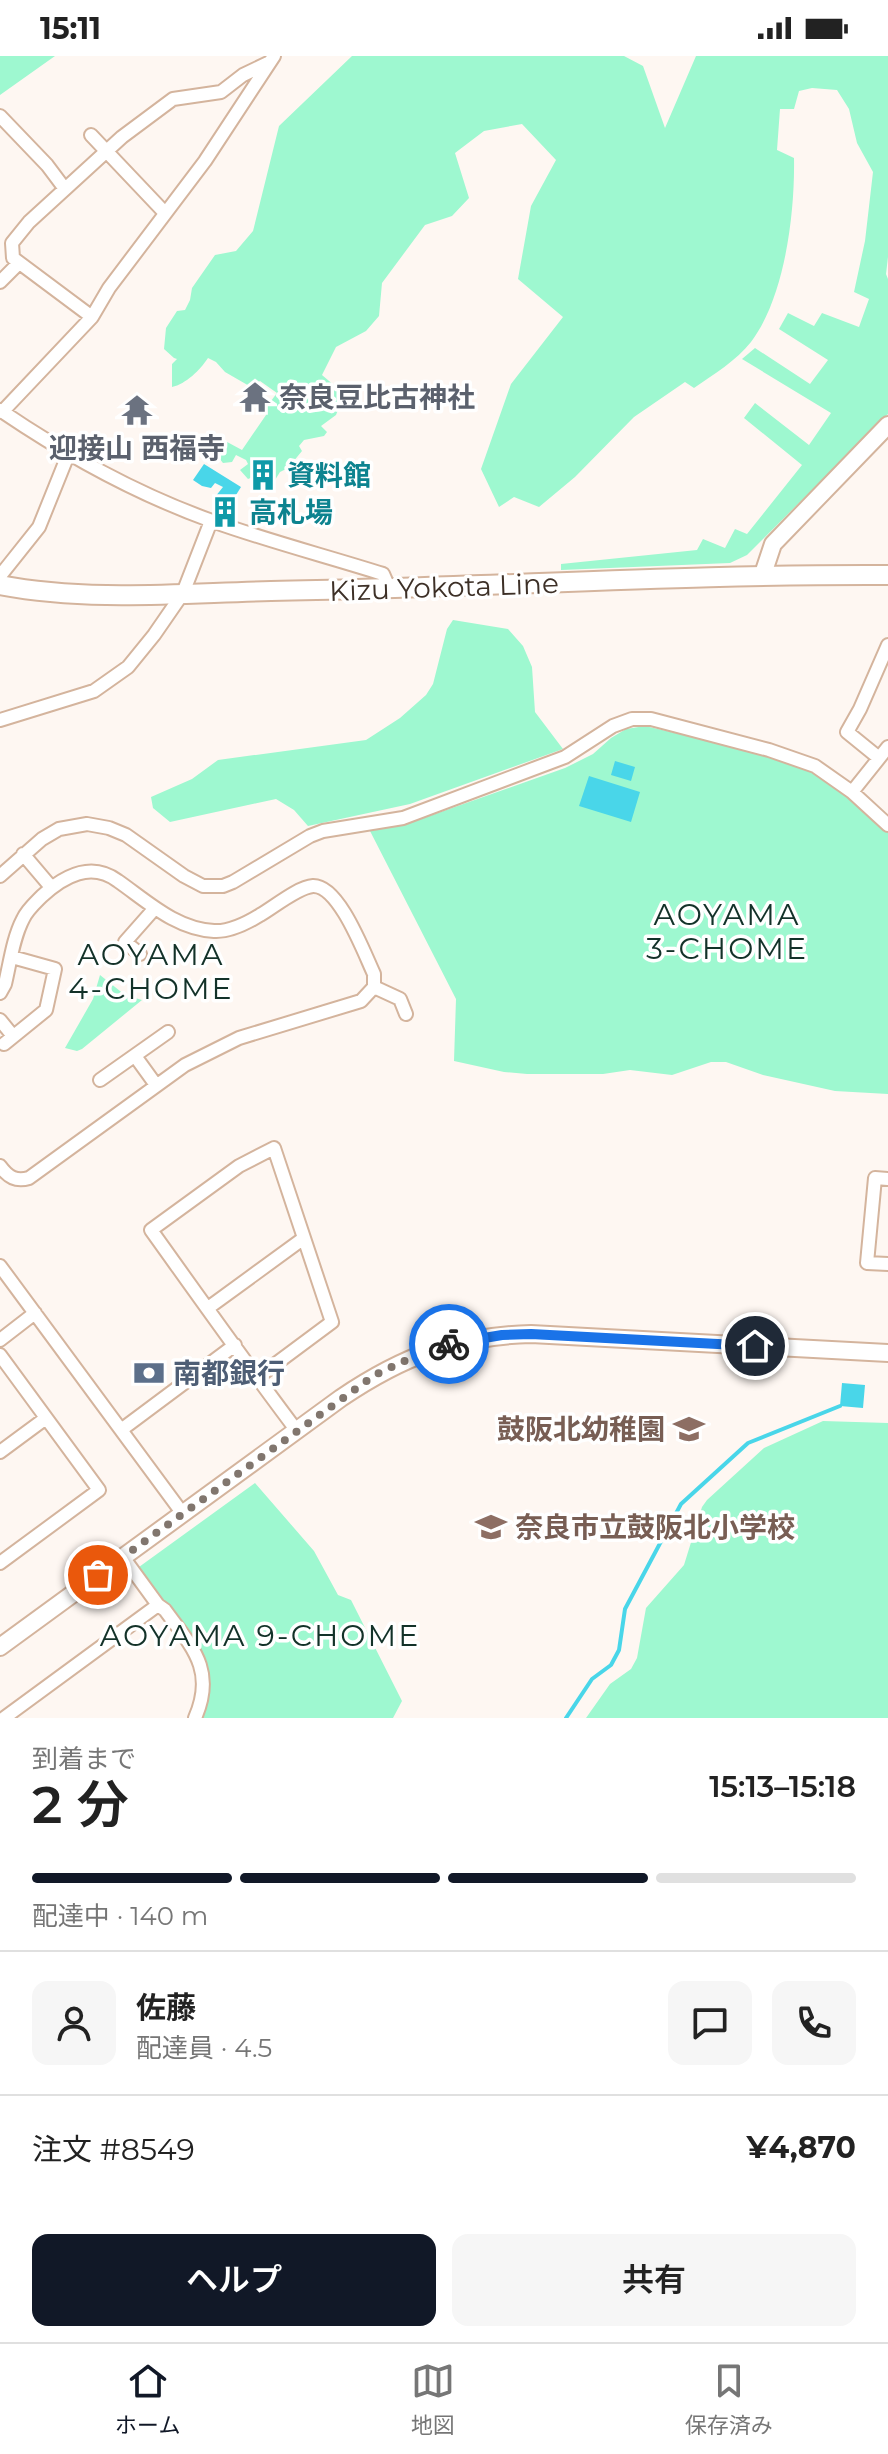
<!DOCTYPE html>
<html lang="ja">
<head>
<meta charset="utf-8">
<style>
	body { margin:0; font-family:Montserrat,"Noto Sans JP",sans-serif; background:#f6f6f6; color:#222; height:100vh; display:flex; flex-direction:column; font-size:30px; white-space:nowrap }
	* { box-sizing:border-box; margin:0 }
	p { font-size:26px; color:#767676 }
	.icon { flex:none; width:44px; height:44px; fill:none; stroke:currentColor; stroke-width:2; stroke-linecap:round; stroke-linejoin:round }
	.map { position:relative; height:1662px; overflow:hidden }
	.side { display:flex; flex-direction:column; background:#fff; flex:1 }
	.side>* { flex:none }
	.pin { position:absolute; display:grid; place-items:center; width:68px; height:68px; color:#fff; margin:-34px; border:4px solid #fff; border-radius:50%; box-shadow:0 2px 8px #0007 }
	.courier { position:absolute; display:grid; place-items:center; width:80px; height:80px; margin:-40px; border:6px solid #1a73e8; border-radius:50%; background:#fff; color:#222; box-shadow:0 2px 10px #0007 }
	.overview em { font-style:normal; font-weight:600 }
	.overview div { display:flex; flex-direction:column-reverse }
	.overview { display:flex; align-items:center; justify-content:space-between; height:136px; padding:0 32px }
	h1 { font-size:52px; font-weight:600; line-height:60px }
	.bar { display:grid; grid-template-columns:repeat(4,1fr); gap:12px 8px; align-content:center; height:96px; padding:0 32px }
	.bar i { height:10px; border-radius:6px; background:#e0e0e0 }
	.bar .on { background:#111827 }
	.bar p { grid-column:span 4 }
	.line { display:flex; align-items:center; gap:20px; padding:0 32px; border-top:2px solid #e0e0e0 }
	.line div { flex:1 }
	.round { display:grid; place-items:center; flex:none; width:84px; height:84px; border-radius:16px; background:#f6f6f6 }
	.cta { display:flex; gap:16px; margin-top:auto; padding:16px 32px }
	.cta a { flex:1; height:92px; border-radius:16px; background:#111827; color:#fff; font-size:32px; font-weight:600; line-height:92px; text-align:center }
	.cta a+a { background:#f6f6f6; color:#222 }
	.status { display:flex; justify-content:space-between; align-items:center; height:56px; padding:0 40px; background:#fff; direction:ltr }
	.status svg { height:22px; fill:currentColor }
	.tab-bar { display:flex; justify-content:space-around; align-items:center; height:112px; border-top:2px solid #e0e0e0; background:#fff; font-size:22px; color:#767676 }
	.tab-bar a { display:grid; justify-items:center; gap:4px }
	.tab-bar .on { color:#111827 }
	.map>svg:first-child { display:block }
	.green { fill:#9ef8d0 }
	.water { fill:#49d6e9 }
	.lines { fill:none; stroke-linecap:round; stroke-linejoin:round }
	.stream { stroke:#49d6e9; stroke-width:4 }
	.minor-casing { stroke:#d4b49d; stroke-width:16 }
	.tertiary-casing { stroke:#d4b49d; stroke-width:20 }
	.secondary-casing { stroke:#d4b49d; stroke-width:22 }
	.minor { stroke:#fff; stroke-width:12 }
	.tertiary { stroke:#fff; stroke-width:16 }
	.secondary { stroke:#fff; stroke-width:18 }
	.done { stroke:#81766e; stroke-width:8; stroke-dasharray:0 14.4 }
	.route { stroke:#1a73e8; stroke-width:10 }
	.labels { text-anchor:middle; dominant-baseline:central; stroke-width:7; stroke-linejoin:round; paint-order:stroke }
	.worship-label { font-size:28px; font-weight:bold; fill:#5b616d; stroke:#fff; text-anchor:start }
	.culture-label { font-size:28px; font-weight:bold; fill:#0d838f; stroke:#fff; text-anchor:start }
	.street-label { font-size:28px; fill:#3d3027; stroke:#fff }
	.service-label { font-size:28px; font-weight:bold; fill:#4e5e75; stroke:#fff; text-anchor:start }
	.education-label { font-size:28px; font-weight:bold; fill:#785e54; stroke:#fff; text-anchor:end }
	.neighbourhood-label { font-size:30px; letter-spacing:2px; fill:#133229; stroke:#fff }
</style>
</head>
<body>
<div class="status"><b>15:11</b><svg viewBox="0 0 49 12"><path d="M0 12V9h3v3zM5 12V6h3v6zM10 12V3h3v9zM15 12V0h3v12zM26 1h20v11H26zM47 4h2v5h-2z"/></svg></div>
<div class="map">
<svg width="888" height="1662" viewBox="0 0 888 1662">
	<rect width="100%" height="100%" fill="#fef7f2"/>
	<path class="green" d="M0 0H55L0 39Z
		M352 0H624L643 10 665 72 696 0H888V201L886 218 888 223V358L747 499 730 507 561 514V508L697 494 703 483 725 492 735 473 747 478 802 409 744 362 755 347 809 389 831 357 742 303 755 292 810 328 828 304 779 273 788 257 814 270 822 257 859 271 869 243 854 236 865 185 873 116 857 87 849 53 837 34 812 32 799 35 794 53H780L777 94 794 102C795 157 785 241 751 286 737 304 713 319 694 332L685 326 634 361 575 421 539 451 514 441 499 451 481 413 511 328 563 261 518 223 531 150 556 104 522 68 484 75 455 97 469 142 452 160 425 169 382 227 379 260 366 275 336 291 322 319 342 336 343 352 338 354 336 359 321 370 327 376 324 380 304 384 299 390 302 395 288 412 280 416 270 432 264 435 258 432C261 422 271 413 270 404L255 412 253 421 248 423 240 414 248 408 246 404 236 399 232 406 223 407 219 402 216 404 202 400 198 391 201 384 214 383 216 380 242 394 266 359 265 353 277 337 260 325 251 331 225 316 216 306 208 302C200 314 186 328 172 331V308L177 303 174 302 164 293 166 272 177 255 185 254 190 244 192 232 215 199 236 195 253 175 279 70Z
		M453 564 508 573 523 590 532 611 535 656 563 693 410 748 308 770 294 754 276 743 170 766 153 752 151 741 192 723 218 704 366 684 400 662 426 639 433 628 447 573Z
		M645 670 701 683 791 707 812 715 842 737 888 777V1038L835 1035 763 1019 726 1006H711L672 1019 630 1014 603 1018H527L504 1016 454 1005 456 943 370 775 404 769 565 712 593 698 611 682 626 673Z
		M100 919 125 939 142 944 82 993 77 995 65 992 93 943Z
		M823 1365 888 1367V1662H586L610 1628 631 1613 637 1602 646 1552 684 1509 702 1451 707 1444 764 1392Z
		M255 1427 314 1495 338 1539 351 1544 402 1645 393 1662H200L207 1648 209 1624 205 1607 193 1585 139 1511Z"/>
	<path class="water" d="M204 408 241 431 231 447 227 448 215 441 223 431 215 427 211 432 202 430 193 424Z
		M615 705 635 711 631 725 611 719Z
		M589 720 640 736 631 766 579 750Z
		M842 1327 865 1329 863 1352 840 1350Z"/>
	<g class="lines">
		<path class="stream" d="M566 1662 592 1623 611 1609 619 1594 625 1553 681 1448 748 1387 840 1350"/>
		<defs>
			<path id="minor" d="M0 60 47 109 65 133
				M91 79 165 157
				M0 226 19 207
				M92 261 13 202 12 187 29 166 122 81 173 43 221 36 243 19 268 7
				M0 354C66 399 137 438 212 465 268 485 326 500 383 518L390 534
				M2 356 92 261 109 232 205 105 274 0
				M0 520 39 471 68 399
				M0 664 94 635 128 611 154 579 183 537 211 465
				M879 702 847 676 860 653 888 589
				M852 736 888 691
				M23 798 51 831
				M0 820 42 783 59 773 87 768 109 772 126 779 184 820 203 830H223L233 826 310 780 323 775 403 762 565 701 613 670 632 663H651L769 694 815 710 852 736 888 769
				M140 898 125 886 155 852
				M374 931 400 943 406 958
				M0 937 5 928C10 907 13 882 23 863 27 854 35 847 42 840 64 820 91 805 118 825 148 846 176 873 214 875 230 876 247 867 260 859 274 851 298 831 313 830 339 829 364 897 374 918V931L361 945 239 982 185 1009 29 1122C16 1126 8 1121 0 1110
				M0 964 13 980
				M4 988 46 954 55 913 12 901
				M135 1000 156 1029
				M100 1024 168 976
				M888 1123 875 1122 867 1207 888 1208
				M0 1210 183 1458
				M208 1252 304 1182
				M0 1284 35 1257
				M0 1299 99 1434 0 1507
				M258 1321 332 1266 274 1092 239 1110 151 1174C199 1241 247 1309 297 1375
				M121 1374 235 1289
				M0 1396 46 1362
				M123 1501 158 1549 165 1554C192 1591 216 1614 195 1662
				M4 1662 158 1549"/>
			<path id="tertiary" d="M763 518 773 488 888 369
				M0 1591 341 1342C403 1300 456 1280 531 1278L888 1297"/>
			<path id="secondary" d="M0 529C89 546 181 537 271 535 477 532 682 518 888 519"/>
		</defs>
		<use href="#minor" class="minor-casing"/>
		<use href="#tertiary" class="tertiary-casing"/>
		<use href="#secondary" class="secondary-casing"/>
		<use href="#minor" class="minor"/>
		<use href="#tertiary" class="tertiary"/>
		<use href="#secondary" class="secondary"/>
	</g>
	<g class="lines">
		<path class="done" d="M98 1519 375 1319 419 1298 449 1288"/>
		<path class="route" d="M449 1288 502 1279 531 1278 755 1290"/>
	</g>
	<defs>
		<symbol id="temple-bare" viewBox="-9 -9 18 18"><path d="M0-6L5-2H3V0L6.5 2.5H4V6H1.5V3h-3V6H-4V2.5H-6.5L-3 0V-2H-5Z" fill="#6b7280" stroke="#fff" stroke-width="2.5" paint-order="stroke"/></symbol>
		<symbol id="building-bare" viewBox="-9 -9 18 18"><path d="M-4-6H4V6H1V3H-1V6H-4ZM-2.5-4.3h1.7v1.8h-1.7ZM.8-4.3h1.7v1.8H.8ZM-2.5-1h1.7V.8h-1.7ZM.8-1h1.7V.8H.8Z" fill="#0f9aa8" stroke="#fff" stroke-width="2.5" paint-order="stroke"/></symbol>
		<symbol id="bank-bare" viewBox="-9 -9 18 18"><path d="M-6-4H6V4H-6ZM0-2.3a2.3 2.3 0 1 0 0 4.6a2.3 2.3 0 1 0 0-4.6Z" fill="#5c6f8a" stroke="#fff" stroke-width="2.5" paint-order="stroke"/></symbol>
		<symbol id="school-bare" viewBox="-9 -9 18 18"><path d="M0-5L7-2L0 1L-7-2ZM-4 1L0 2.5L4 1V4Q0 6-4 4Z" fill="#8d6e63" stroke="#fff" stroke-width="2.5" paint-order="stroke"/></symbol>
	</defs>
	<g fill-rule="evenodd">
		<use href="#temple-bare" x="233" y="319" width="44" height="44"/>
		<use href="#temple-bare" x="115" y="332" width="44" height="44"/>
		<use href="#building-bare" x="241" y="397" width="44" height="44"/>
		<use href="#building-bare" x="203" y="434" width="44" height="44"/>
		<use href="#bank-bare" x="127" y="1295" width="44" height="44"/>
		<use href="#school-bare" x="667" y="1351" width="44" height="44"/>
		<use href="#school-bare" x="469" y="1449" width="44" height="44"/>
	</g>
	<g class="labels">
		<g class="worship-label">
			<text x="279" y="341">奈良豆比古神社</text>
			<text x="137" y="392" text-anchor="middle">迎接山 西福寺</text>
		</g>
		<g class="culture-label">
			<text x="287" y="419">資料館</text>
			<text x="249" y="456">高札場</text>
		</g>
		<g class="street-label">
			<text transform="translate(444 531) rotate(-2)">Kizu Yokota Line</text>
		</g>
		<g class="service-label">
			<text x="173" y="1317">南都銀行</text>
		</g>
		<g class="education-label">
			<text x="665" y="1373">鼓阪北幼稚園</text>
			<text x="515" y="1471" text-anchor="start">奈良市立鼓阪北小学校</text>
		</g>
		<g class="neighbourhood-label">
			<text x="727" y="858">AOYAMA<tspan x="727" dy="34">3-CHOME</tspan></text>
			<text x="151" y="898">AOYAMA<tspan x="151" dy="34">4-CHOME</tspan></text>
			<text x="260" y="1579">AOYAMA 9-CHOME</text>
		</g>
	</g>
</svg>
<div class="pin" style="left:98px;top:1519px;background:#ea580c"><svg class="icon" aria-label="bag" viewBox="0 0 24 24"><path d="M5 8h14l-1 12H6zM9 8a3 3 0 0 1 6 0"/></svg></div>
<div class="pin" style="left:755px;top:1290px;background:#1f2937"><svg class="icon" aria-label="home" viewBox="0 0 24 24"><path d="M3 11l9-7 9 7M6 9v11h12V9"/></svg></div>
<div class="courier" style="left:449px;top:1288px"><svg class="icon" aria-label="bike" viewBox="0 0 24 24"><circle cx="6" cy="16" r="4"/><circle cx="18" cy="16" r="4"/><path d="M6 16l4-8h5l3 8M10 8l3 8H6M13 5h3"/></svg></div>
</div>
<section class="side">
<div class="overview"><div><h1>2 分</h1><p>到着まで</p></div><em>15:13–15:18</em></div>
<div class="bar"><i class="on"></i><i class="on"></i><i class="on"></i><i></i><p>配達中 · 140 m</p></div>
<div class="line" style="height:144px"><a class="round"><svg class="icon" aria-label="person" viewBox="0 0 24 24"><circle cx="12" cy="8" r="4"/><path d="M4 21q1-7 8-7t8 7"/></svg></a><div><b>佐藤</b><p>配達員 · 4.5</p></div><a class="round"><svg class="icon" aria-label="chat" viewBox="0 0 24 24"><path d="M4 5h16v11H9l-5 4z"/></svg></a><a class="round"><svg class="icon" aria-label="phone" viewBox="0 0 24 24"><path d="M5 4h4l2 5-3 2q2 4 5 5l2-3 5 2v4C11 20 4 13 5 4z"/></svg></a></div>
<div class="line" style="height:104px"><div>注文 #8549</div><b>¥4,870</b></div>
<div class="cta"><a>ヘルプ</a><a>共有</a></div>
</section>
<nav class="tab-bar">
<a class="on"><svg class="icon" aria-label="home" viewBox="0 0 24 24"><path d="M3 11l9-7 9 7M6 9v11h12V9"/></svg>ホーム</a>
<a><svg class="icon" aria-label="map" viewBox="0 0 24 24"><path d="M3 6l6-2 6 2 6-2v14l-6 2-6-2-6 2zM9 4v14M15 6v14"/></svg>地図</a>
<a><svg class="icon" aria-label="saved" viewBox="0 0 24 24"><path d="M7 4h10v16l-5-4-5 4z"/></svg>保存済み</a>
</nav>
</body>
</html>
